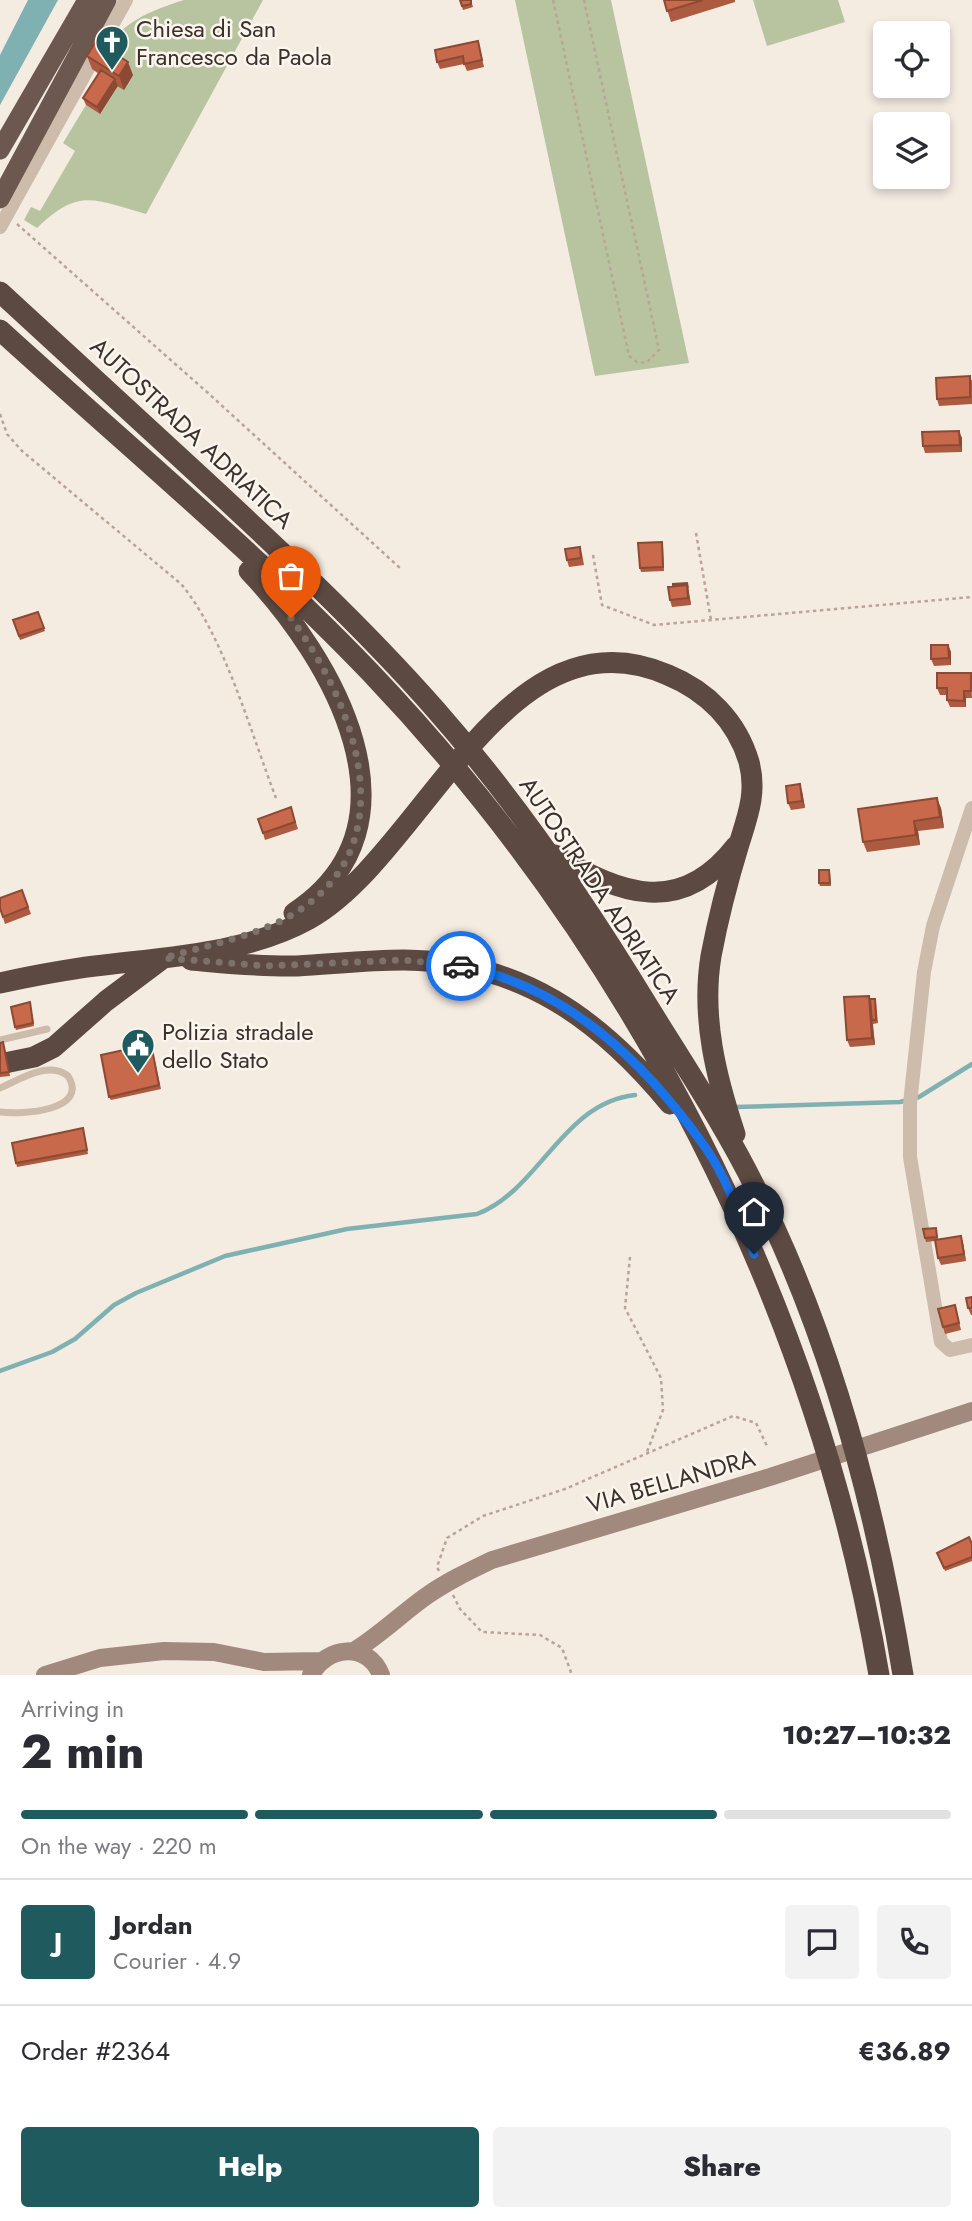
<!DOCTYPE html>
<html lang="en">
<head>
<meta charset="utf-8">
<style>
	body { margin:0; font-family:Jost,sans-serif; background:#f2f2f3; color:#2b2b33; height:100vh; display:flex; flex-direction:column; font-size:26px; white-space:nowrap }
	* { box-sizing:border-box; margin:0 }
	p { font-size:23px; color:#7c7c81 }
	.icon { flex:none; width:38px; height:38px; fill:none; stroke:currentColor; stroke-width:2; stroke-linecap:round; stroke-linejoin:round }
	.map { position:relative; height:1675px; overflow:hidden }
	.sheet { display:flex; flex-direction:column; background:#fff; flex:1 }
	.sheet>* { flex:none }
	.fabs { position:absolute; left:873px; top:21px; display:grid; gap:14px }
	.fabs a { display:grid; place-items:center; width:77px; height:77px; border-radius:7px; background:#fff; box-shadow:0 4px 10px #0003; font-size:35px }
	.pin { position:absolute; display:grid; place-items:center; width:60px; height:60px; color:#fff; margin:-72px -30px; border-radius:50% 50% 50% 0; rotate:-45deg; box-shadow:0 0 7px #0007 }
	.pin .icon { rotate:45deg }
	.courier { position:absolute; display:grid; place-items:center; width:70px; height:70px; margin:-35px; border:5px solid #1a73e8; border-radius:50%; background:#fff; color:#222; box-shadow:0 2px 9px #0007 }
	.summary em { font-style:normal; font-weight:800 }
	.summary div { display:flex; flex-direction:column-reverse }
	.summary { display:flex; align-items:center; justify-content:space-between; height:119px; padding:0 21px }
	h1 { font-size:46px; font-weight:800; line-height:52px }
	.bar { display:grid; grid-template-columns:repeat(4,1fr); gap:10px 7px; align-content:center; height:84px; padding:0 21px }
	.bar i { height:9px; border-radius:5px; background:#e1e1e2 }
	.bar .active { background:#1f5a5e }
	.bar p { grid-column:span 4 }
	.line { display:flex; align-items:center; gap:18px; padding:0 21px; border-top:2px solid #e1e1e2 }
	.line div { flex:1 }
	.round { display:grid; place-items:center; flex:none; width:74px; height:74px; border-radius:7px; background:#f2f2f3 }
	.button { display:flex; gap:14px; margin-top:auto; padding:14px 21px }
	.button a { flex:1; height:80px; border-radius:7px; background:#1f5a5e; color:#fff; font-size:28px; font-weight:800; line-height:80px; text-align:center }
	.button a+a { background:#f2f2f3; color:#2b2b33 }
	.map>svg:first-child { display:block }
	.green { fill:#b8c4a0 }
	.water { fill:#7fb0b2 }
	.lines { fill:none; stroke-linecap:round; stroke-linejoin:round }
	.stream { stroke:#7fb0b2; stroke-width:4.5 }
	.path { stroke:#b9a596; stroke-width:2.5; stroke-dasharray:3.5 3.5; stroke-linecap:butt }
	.service { stroke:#cdbbac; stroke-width:7 }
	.minor { stroke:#cdbbac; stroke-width:14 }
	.secondary { stroke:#a18a7d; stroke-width:18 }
	.trunk { stroke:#6c584f; stroke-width:19 }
	.motorway { stroke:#5c4a42; stroke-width:21 }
	.wall { fill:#ac5a40 }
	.shaded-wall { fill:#8c4a34 }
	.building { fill:#c8694b; stroke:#8c4a34; stroke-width:2 }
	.done { stroke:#7c716b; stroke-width:7; stroke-dasharray:0 12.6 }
	.route { stroke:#1a73e8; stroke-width:9 }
	.labels { text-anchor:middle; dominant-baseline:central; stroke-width:5; stroke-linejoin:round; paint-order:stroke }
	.poi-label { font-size:24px; fill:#3b302b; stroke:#fbf5ee; text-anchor:start }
	.street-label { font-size:24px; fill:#3b302b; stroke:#fbf5ee }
</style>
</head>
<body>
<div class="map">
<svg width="972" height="1675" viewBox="0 0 972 1675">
	<rect width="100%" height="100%" fill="#f4ebe1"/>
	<path class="green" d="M184 0H263L146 214C94 200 80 187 37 228L24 220 31 207 40 211 75 151 63 143 86 105 100 114 118 86 101 55C120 23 149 11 184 0Z
		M515 0H611L689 363 595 376Z
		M753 0H838L845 22 767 46Z"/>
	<path class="water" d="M28 0H58L0 105V55Z"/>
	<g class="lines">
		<path class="stream" d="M736 1107 900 1102 919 1097 972 1064
			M0 1371 52 1352 75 1339 114 1305 136 1293 225 1256 347 1229 477 1214C540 1190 562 1103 635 1095"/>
		<path class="path" d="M553 0 629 356 637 362 646 363 659 350 584 0
			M17 224 208 393 400 568
			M0 414 7 434 22 451 181 584C223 633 252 736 276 798
			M696 533 711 620
			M593 555 602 605 654 625 972 597
			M630 1257 625 1308 661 1378 663 1410 647 1452
			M439 1571 437 1567 447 1538 483 1516 565 1489 733 1416 756 1423 768 1448
			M453 1595 460 1609 482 1632 540 1635 562 1648 572 1675"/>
		<path class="service" d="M0 1040 47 1029
			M0 1088C19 1080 49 1060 68 1076 90 1111 21 1115 0 1112"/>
		<path class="minor" d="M0 227 126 0
			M972 808 933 926 924 972 910 1104V1157L941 1342 950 1350 972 1345"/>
		<path class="secondary" d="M354 1651C380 1635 400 1615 425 1597 446 1582 469 1571 492 1560L770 1477 972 1411
			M45 1675 100 1658 164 1651 214 1652 264 1662 320 1661
			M311 1675C326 1646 368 1641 381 1675"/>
		<path class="trunk" d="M0 150 87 0
			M0 199 107 0"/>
		<path class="motorway" d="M0 292C67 353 133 415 200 476 281 551 362 626 435 709 516 801 585 902 648 1006 685 1066 725 1126 756 1189 832 1340 876 1508 903 1675
			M0 330C124 443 254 551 370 672 632 947 815 1301 879 1675
			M249 571C332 658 429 824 294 913
			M555 855C621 895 681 917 736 846
			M191 960C226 963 262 967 297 966 333 964 368 960 404 960 520 961 599 1018 670 1104
			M0 983C32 976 63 970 95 966 166 957 246 954 309 919 424 855 505 604 668 675 707 691 737 721 749 762 757 792 748 815 739 844 728 880 718 919 711 956 701 1017 716 1077 735 1134
			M0 1064 34 1057 54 1047 106 1001 162 959"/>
	</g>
	<path class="wall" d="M460 0H471L473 7 463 10Z
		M664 0H735V2L671 22Z
		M478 41 484 67 467 71 464 64 440 69 437 62Z
		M87 56 133 75 124 90 117 86 100 114 86 105 83 98 99 74 92 69Z
		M971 380H972V404L939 406 937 399Z
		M962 438V452L925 453 923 446Z
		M662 542 663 546 664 571 641 572 640 568Z
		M580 547 582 554 584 565 569 567 567 560Z
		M687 583 691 605 672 607 670 600Z
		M38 612 45 631 20 640 13 620Z
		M948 645 951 652V665L934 666 931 659Z
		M971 673 972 698H966V707H950L947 700V695H940L937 688Z
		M802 791 805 808 791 810 788 803Z
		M291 807 298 829 265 840 263 833Z
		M941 808 944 828 918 831 920 845 867 852 863 842Z
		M829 870 830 873 831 886H820L819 883Z
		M22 890 31 914 5 924 0 908Z
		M869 996 870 999H875L876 1002 878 1023 873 1024 875 1045 850 1047 847 1040Z
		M30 1002 34 1026 16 1030 15 1027Z
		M0 1043 4 1046 10 1076 0 1077Z
		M152 1047 161 1089 111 1100 109 1097Z
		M84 1132 88 1154 17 1167 16 1163Z
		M936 1228 938 1239 961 1236 963 1243 966 1261 941 1265 938 1258 935 1241 926 1242 925 1238Z
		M972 1297V1315H971L968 1308Z
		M955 1305 961 1330 945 1334 943 1327Z
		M972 1544V1561L945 1571 937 1553Z"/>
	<path class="shaded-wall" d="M128 62 133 75 124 90 119 76Z
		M115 79 118 86 100 114 97 107Z
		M959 431 962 438V452L960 445Z
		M687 583 688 586 691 605 688 598Z
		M948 645 951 652V665L949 658Z
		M964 691 966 698V707L964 701Z
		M800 784 802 791 805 808 802 801Z
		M937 798 941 808 944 828 940 817Z
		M914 821 918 831 920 845 916 835Z
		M869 996 871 1003 872 1020 875 1045 872 1038Z
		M961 1236 963 1243 966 1261 964 1254Z"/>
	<path class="building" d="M460 0H471V4L462 6Z
		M664 0H703L667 11Z
		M96 41 128 62 119 76 87 56Z
		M478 41 482 60 464 64 463 56 437 62 435 50Z
		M101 70 115 79 97 107 83 98Z
		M970 376V397L937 399 936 378Z
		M959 431 960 445 923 446 922 432Z
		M662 542 663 567 640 568 638 543Z
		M580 547 581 558 567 560 565 549Z
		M687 583 688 588 687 585 673 586V584Z
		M687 585 688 598 670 600 668 587Z
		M38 612 44 628 19 636 13 620Z
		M931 645H948L949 658 931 659Z
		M937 673H971V691H964V701L947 700V688H937Z
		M800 784 802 801 788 803 786 786Z
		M937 798 940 817 914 821 916 835 863 842 858 809Z
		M291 807 295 822 263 833 258 819Z
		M819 870H829L830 883H819Z
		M22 890 28 907 3 917 0 908V898Z
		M869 996 872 1038 847 1040 844 997Z
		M870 999H875L876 1020H872Z
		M30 1002 33 1023 15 1027 11 1007Z
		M3 1042 9 1072 0 1073V1043Z
		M151 1044 159 1085 109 1097 101 1055Z
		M83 1128 87 1150 16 1163 12 1143Z
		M936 1228 937 1237 925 1238 923 1229Z
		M961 1236 964 1254 938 1258 935 1240Z
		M972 1297V1308H968L966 1298Z
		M955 1305 959 1323 943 1327 938 1309Z
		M969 1537 972 1544V1557L944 1568 937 1553Z"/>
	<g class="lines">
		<path class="done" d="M291 618C354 703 408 843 295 913 256 937 207 945 164 958L266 966 403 960 461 966"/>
		<path class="route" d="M461 966C567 987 644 1061 705 1147 727 1178 741 1219 754 1254"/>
	</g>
	<defs>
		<symbol id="church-pin" viewBox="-11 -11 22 30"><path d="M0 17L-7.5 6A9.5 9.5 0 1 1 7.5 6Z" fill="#1f5a5e" stroke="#fbf5ee"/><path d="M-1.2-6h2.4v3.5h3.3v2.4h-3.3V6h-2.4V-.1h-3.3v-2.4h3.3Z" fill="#fff"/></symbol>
		<symbol id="civic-pin" viewBox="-11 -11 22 30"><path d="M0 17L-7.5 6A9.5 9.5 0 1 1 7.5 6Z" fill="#1f5a5e" stroke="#fbf5ee"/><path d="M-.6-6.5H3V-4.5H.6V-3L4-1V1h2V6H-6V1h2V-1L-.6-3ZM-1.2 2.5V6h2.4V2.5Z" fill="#fff"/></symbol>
	</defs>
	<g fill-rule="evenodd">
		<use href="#church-pin" x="93" y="23" width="38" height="52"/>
		<use href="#civic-pin" x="119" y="1026" width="38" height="52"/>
	</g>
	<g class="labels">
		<g class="poi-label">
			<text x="136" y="28">Chiesa di San<tspan x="136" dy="28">Francesco da Paola</tspan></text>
			<text x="162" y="1031">Polizia stradale<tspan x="162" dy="28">dello Stato</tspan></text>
		</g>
		<g class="street-label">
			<text transform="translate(192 433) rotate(43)">AUTOSTRADA ADRIATICA</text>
			<text transform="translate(600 890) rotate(56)">AUTOSTRADA ADRIATICA</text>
			<text transform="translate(671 1481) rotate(-16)">VIA BELLANDRA</text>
		</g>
	</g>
</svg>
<div class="fabs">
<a><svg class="icon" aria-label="locate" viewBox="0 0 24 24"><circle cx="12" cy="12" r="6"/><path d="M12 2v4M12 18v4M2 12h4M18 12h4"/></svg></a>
<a><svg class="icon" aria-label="layers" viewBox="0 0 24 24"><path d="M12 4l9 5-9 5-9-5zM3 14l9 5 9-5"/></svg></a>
</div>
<div class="pin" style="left:291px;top:618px;background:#ea580c"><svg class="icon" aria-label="bag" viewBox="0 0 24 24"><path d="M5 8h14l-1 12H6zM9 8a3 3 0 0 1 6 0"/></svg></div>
<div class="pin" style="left:754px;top:1254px;background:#1f2937"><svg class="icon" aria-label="home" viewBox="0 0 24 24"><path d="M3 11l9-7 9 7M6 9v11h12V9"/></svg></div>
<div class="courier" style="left:461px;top:966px"><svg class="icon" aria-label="car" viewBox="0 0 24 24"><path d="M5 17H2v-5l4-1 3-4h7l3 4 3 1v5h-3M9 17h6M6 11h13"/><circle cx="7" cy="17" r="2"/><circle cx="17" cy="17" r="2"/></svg></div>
</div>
<section class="sheet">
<div class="summary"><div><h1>2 min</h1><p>Arriving in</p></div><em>10:27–10:32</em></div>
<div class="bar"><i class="active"></i><i class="active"></i><i class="active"></i><i></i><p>On the way · 220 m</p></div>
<div class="line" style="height:126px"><b class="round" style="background:#1f5a5e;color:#fff">J</b><div><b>Jordan</b><p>Courier · 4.9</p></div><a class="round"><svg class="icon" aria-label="chat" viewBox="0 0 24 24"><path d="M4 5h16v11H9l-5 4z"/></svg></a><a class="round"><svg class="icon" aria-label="phone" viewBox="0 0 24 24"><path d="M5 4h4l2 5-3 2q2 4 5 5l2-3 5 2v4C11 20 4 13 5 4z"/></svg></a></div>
<div class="line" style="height:91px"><div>Order #2364</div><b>€36.89</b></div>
<div class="button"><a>Help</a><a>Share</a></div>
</section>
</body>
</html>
